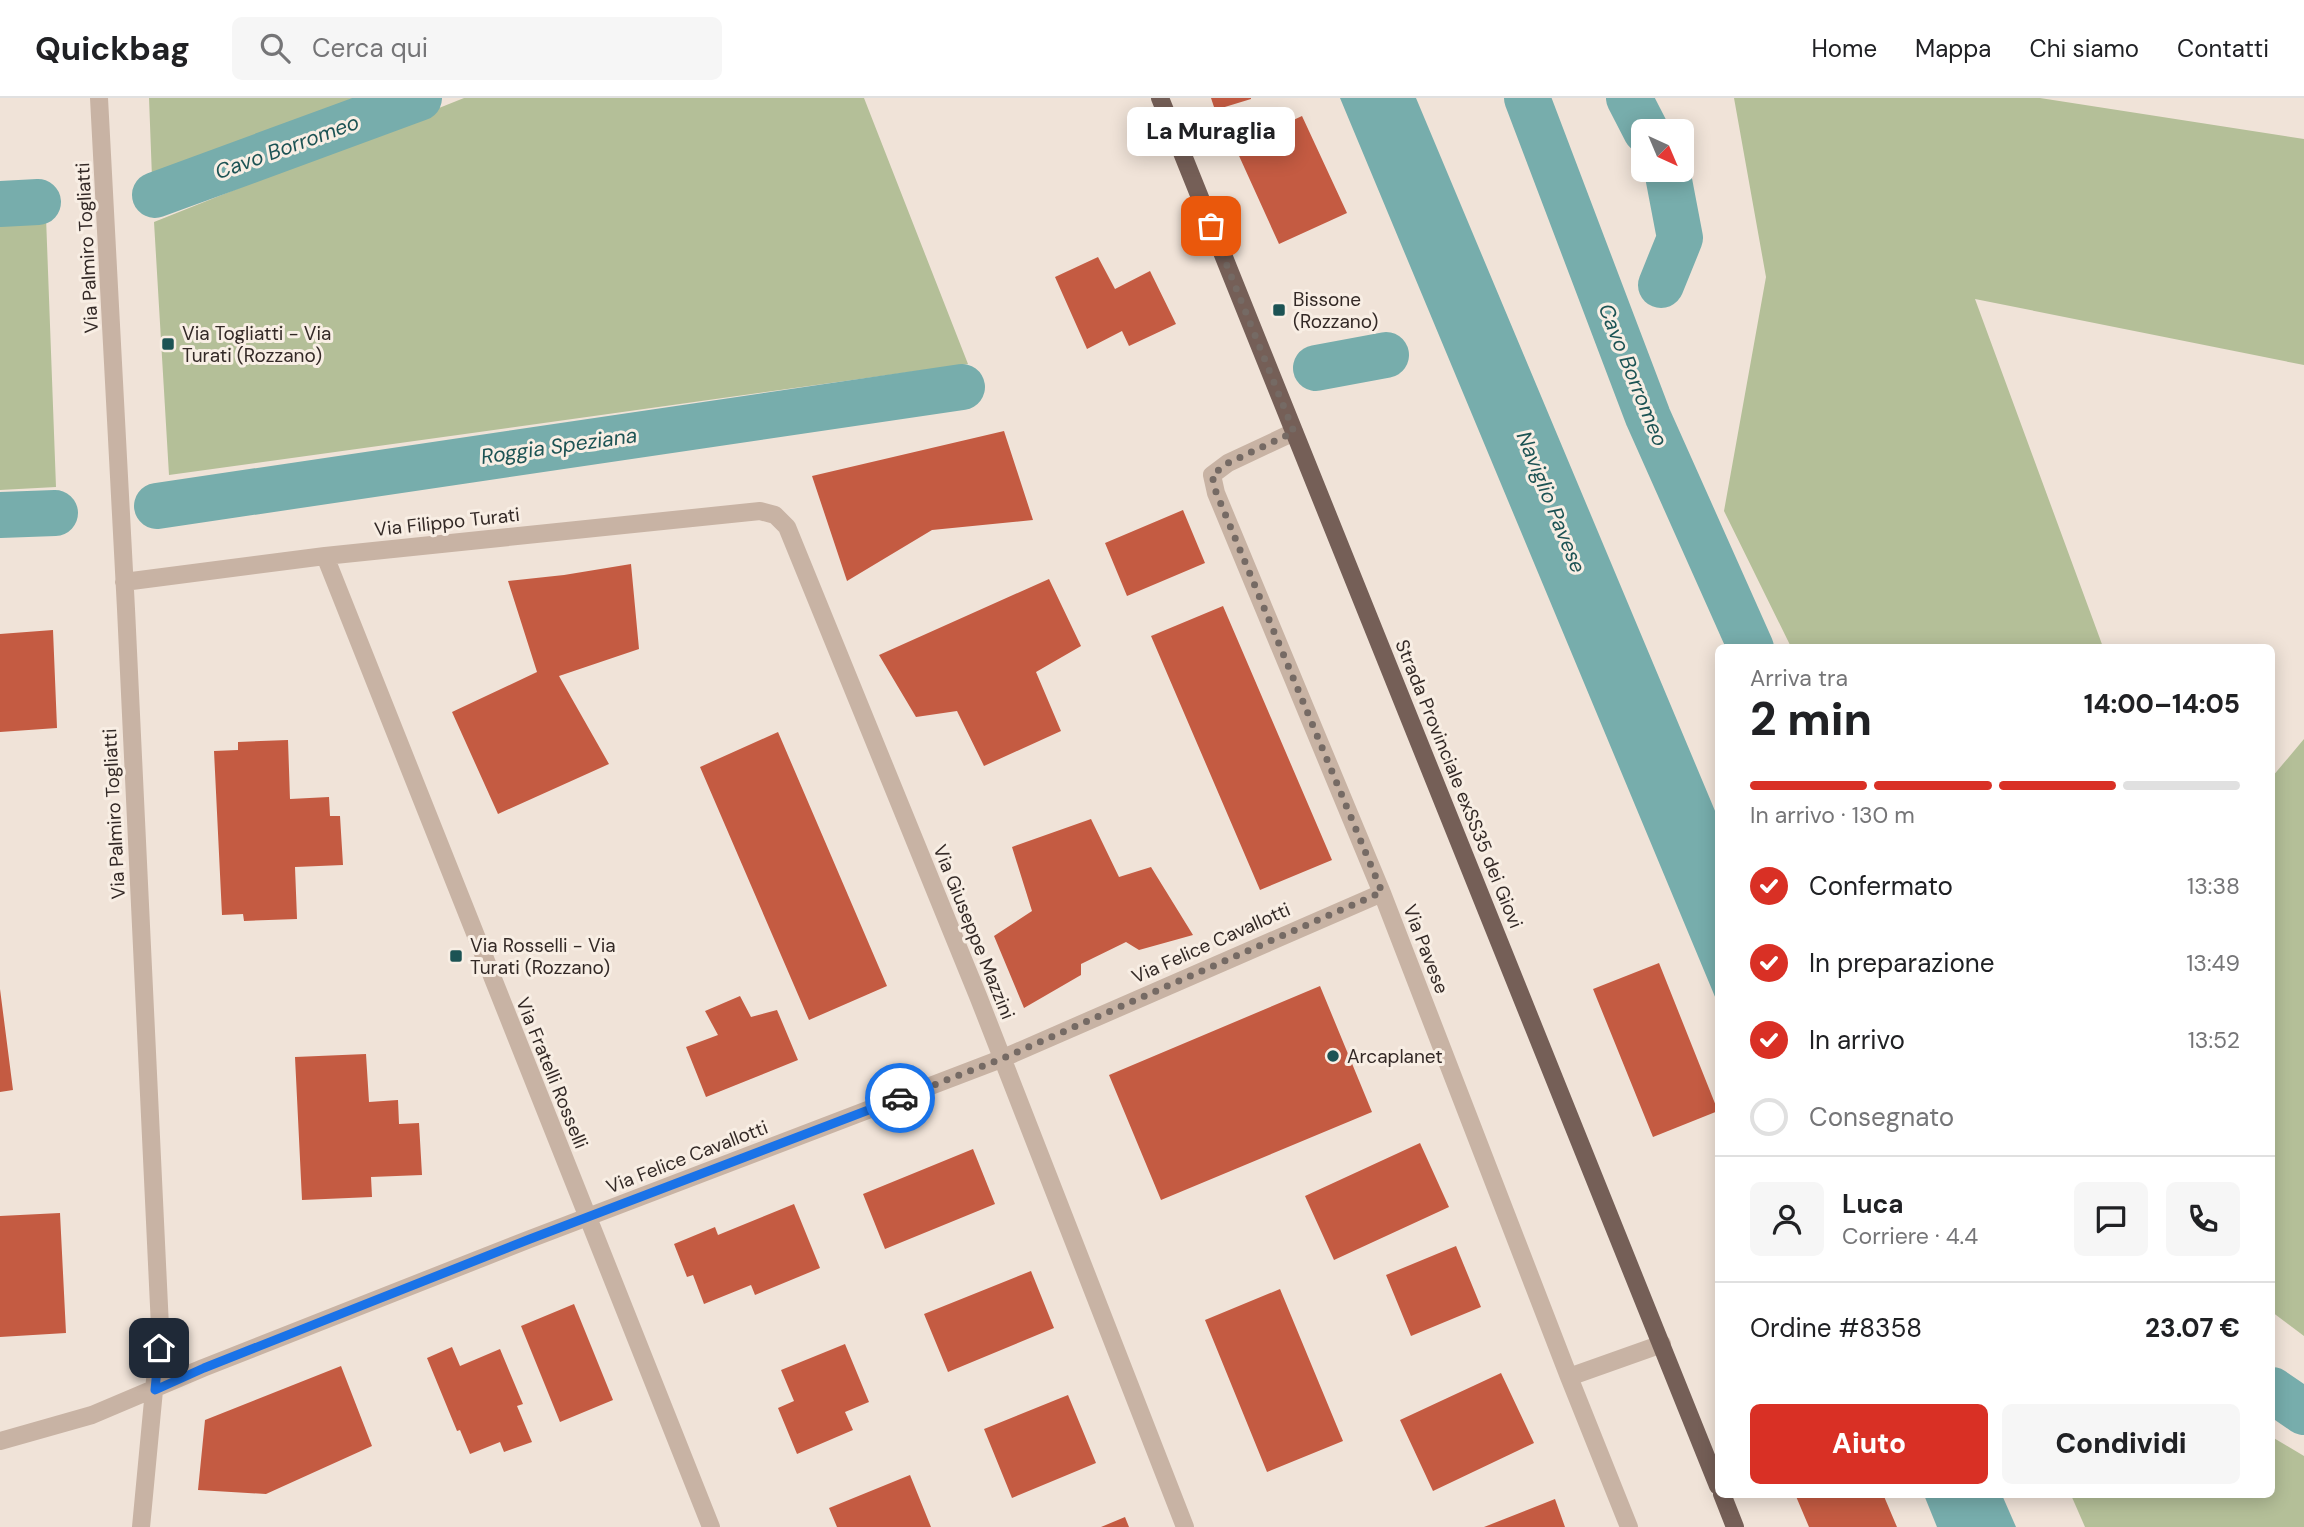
<!DOCTYPE html>
<html lang="it">
<head>
<meta charset="utf-8">
<style>
	body { margin:0; font-family:"DM Sans",sans-serif; background:#f6f6f6; color:#202124; height:100vh; display:flex; flex-direction:column; font-size:26px; white-space:nowrap }
	* { box-sizing:border-box; margin:0 }
	p { font-size:23px; color:#757577 }
	.icon { flex:none; width:38px; height:38px; fill:none; stroke:currentColor; stroke-width:2; stroke-linecap:round; stroke-linejoin:round }
	.map { position:relative; flex:1; overflow:hidden }
	.details { position:absolute; left:1715px; top:546px; width:560px; height:854px; display:flex; flex-direction:column; background:#fff; border-radius:10px; box-shadow:0 4px 18px #0003 }
	.details>* { flex:none }
	.needle { width:46px; rotate:136deg }
	.buttons { position:absolute; left:1631px; top:21px; display:grid; gap:14px }
	.buttons a { display:grid; place-items:center; width:63px; height:63px; border-radius:10px; background:#fff; box-shadow:0 4px 18px #0003; font-size:35px }
	.pin { position:absolute; display:grid; place-items:center; width:60px; height:60px; color:#fff; margin:-30px; border-radius:14px; box-shadow:0 4px 10px #0006 }
	.courier { position:absolute; display:grid; place-items:center; width:70px; height:70px; margin:-35px; border:5px solid #1a73e8; border-radius:50%; background:#fff; color:#222; box-shadow:0 2px 9px #0007 }
	.bubble { position:absolute; height:49px; border-radius:10px; background:#fff; box-shadow:0 4px 18px #0003; font-size:23px; font-weight:800; line-height:49px; text-align:center }
	.overview em { font-style:normal; font-weight:800 }
	.overview div { display:flex; flex-direction:column-reverse }
	.overview { display:flex; align-items:center; justify-content:space-between; height:119px; padding:0 35px }
	h1 { font-size:46px; font-weight:800; line-height:52px }
	.bar { display:grid; grid-template-columns:repeat(4,1fr); gap:10px 7px; align-content:center; height:84px; padding:0 35px }
	.bar i { height:9px; border-radius:5px; background:#e0e0e0 }
	.bar .on { background:#d93025 }
	.bar p { grid-column:span 4 }
	.line { display:flex; align-items:center; gap:18px; padding:0 35px; border-top:2px solid #e0e0e0 }
	.line div { flex:1 }
	.round { display:grid; place-items:center; flex:none; width:74px; height:74px; border-radius:10px; background:#f6f6f6 }
	ol { padding:0 35px; list-style:none }
	li { display:flex; align-items:center; gap:21px; height:77px }
	li p { margin-inline-start:auto }
	li .icon { padding:7px; border-radius:50%; background:#d93025; color:#fff; stroke-width:4 }
	li:last-child { color:#757577 }
	li i { width:38px; height:38px; border:4px solid #e0e0e0; border-radius:50% }
	.cta { display:flex; gap:14px; margin-top:auto; padding:14px 35px }
	.cta a { flex:1; height:80px; border-radius:10px; background:#d93025; color:#fff; font-size:28px; font-weight:800; line-height:80px; text-align:center }
	.cta a+a { background:#f6f6f6; color:#202124 }
	header { display:flex; align-items:center; gap:42px; box-sizing:border-box; height:98px; padding:0 35px; background:#fff; border-bottom:2px solid #e0e0e0 }
	header strong { font-size:33px }
	nav { display:flex; gap:38px; margin-inline-start:auto; font-size:24px }
	.search { width:490px; height:63px; background:#f6f6f6; display:flex; align-items:center; gap:18px; box-sizing:border-box; padding:0 24px; border-radius:10px; color:#757577; font-size:26px }
	.map>svg:first-child { display:block }
	.green { fill:#b4bf98 }
	.water { fill:#77adac }
	.lines { fill:none; stroke-linecap:round; stroke-linejoin:round }
	.canal { stroke:#77adac; stroke-width:46 }
	.building { fill:#c45b42 }
	.street { stroke:#c8b3a4; stroke-width:18 }
	.primary { stroke:#755f57; stroke-width:18 }
	.done { stroke:#756a64; stroke-width:7; stroke-dasharray:0 12.6 }
	.route { stroke:#1a73e8; stroke-width:9 }
	.poi-dot { fill:#1c5354; stroke:#f8eee4; stroke-width:2.5 }
	.labels { text-anchor:middle; dominant-baseline:central; stroke-width:6; stroke-linejoin:round; paint-order:stroke }
	.street-label { font-size:19px; fill:#332926; stroke:#f8eee4 }
	.poi-label { font-size:19px; fill:#332926; stroke:#f8eee4; text-anchor:start }
	.water-label { font-size:21px; font-style:italic; fill:#1c5354; stroke:#f8eee4 }
</style>
</head>
<body>
<header>
<strong>Quickbag</strong>
<div class="search"><svg class="icon" aria-label="search" viewBox="0 0 24 24"><circle cx="10" cy="10" r="6"/><path d="M15 15l6 6"/></svg>Cerca qui</div>
<nav><a>Home</a><a>Mappa</a><a>Chi siamo</a><a>Contatti</a></nav>
</header>
<div class="map">
<svg width="2304" height="1429" viewBox="0 0 2304 1429">
	<rect width="100%" height="100%" fill="#f0e3d8"/>
	<path class="green" d="M149 0H369L152 80Z
		M464 0H864L968 266 169 377 154 124Z
		M1734 0H2040L2304 41V267L1975 201 2103 549H1791L1724 413 1766 179Z
		M46 119 56 389 0 392V122Z
		M2304 641V1238L2272 1214V679Z
		M2272 1339 2304 1358V1429H2085L2071 1397 2272 1396Z"/>
	<path class="water" d="M1340 0H1416L1718 720V906Z
		M1924 1397H2002L2016 1429H1937Z"/>
	<g class="lines">
		<path class="canal" d="M1527 0 1648 319 1751 550
			M1629 0 1646 33
			M155 97 419 0
			M0 106 38 104
			M1661 187 1680 140 1667 72
			M1316 270 1386 257
			M157 408 962 289
			M0 417 55 415
			M2272 1292 2304 1314"/>
	</g>
	<path class="building" d="M1211 0H1251V1L1215 12Z
		M1302 18 1347 115 1279 146 1235 49Z
		M1098 159 1115 191 1150 173 1176 226 1129 248 1122 233 1087 251 1055 179Z
		M1004 333 1033 422 932 432 847 483 812 378Z
		M1183 412 1205 465 1127 498 1105 445Z
		M631 466 639 551 559 578 609 666 498 716 452 614 537 574 508 483 564 477Z
		M1049 481 1081 548 1036 574 1061 633 984 668 957 613 916 619 879 557Z
		M1223 508 1332 762 1260 792 1151 538Z
		M53 532 57 630 0 634V536Z
		M778 634 887 888 809 922 700 669Z
		M288 642 290 701 329 699 330 718H340L343 767 295 769 297 821 244 823 243 816 222 817 214 653 238 652V644Z
		M1091 721 1119 779 1151 769 1193 837 1139 852 1126 844 1081 866V877L1024 910 994 838 1032 813 1012 749Z
		M1659 865 1718 1013 1653 1039 1593 891Z
		M1320 888 1372 1014 1161 1102 1109 977Z
		M0 891 13 992 0 994Z
		M740 898 751 919 777 912 798 962 706 999 686 949 718 937 705 913Z
		M366 956 369 1004 398 1002 399 1026 419 1025 422 1077 371 1079 372 1099 302 1102 295 959Z
		M1420 1045 1449 1109 1334 1162 1305 1098Z
		M973 1051 995 1106 885 1151 863 1096Z
		M794 1106 820 1170 755 1197 751 1187 704 1206 693 1177 687 1179 674 1146 715 1129 718 1137Z
		M60 1115 66 1235 0 1239V1118Z
		M1456 1148 1481 1209 1411 1238 1386 1177Z
		M1031 1173 1054 1230 948 1274 924 1216Z
		M1280 1191 1343 1343 1267 1374 1205 1222Z
		M574 1206 613 1302 560 1324 521 1228Z
		M845 1246 869 1304 845 1314 853 1332 797 1356 778 1310 794 1303 781 1272Z
		M452 1249 460 1268 500 1251 523 1306 517 1308 532 1344 504 1354 500 1344 470 1356 460 1332 457 1333 427 1260Z
		M341 1268 372 1348 266 1396 198 1392 205 1322Z
		M1501 1275 1534 1345 1433 1393 1400 1322Z
		M1068 1297 1096 1365 1012 1400 984 1331Z
		M910 1377 931 1429H837L829 1410Z
		M1795 1396H1883L1897 1429H1809Z
		M1555 1401 1565 1429H1484Z
		M1125 1419 1129 1429H1101Z"/>
	<g class="lines">
		<path class="street" d="M99 0 126 511 160 1229 141 1429
			M1294 334 1228 365 1212 377 1216 395 1382 795 1569 1279 1629 1429
			M325 458 711 1429
			M124 484 325 458 760 413 775 417 787 429 978 898 1185 1429
			M1569 1279 1662 1246
			M0 1343 92 1317 203 1270 530 1141 1001 961 1382 795"/>
		<path class="primary" d="M1160 0 1718 1388
			M1722 1396 1735 1429"/>
	</g>
	<g class="lines">
		<path class="done" d="M900 1000 1001 961 1382 794 1216 394 1212 377 1228 365 1294 334 1211 128"/>
		<path class="route" d="M159 1250 155 1292 204 1270 530 1141 900 1000"/>
	</g>
	<g class="poi-dot">
		<rect x="1272" y="205" width="14" height="14" rx="3.5"/>
		<rect x="161" y="239" width="14" height="14" rx="3.5"/>
		<rect x="449" y="851" width="14" height="14" rx="3.5"/>
		<circle cx="1333" cy="958" r="7"/>
	</g>
	<g class="labels">
		<g class="street-label">
			<text transform="translate(87 150) rotate(-93)">Via Palmiro Togliatti</text>
			<text transform="translate(447 424) rotate(-6)">Via Filippo Turati</text>
			<text transform="translate(1459 686) rotate(68)">Strada Provinciale exSS35 dei Giovi</text>
			<text transform="translate(114 716) rotate(-93)">Via Palmiro Togliatti</text>
			<text transform="translate(974 834) rotate(68)">Via Giuseppe Mazzini</text>
			<text transform="translate(1211 845) rotate(-24)">Via Felice Cavallotti</text>
			<text transform="translate(1426 851) rotate(69)">Via Pavese</text>
			<text transform="translate(552 975) rotate(68)">Via Fratelli Rosselli</text>
			<text transform="translate(687 1059) rotate(-21)">Via Felice Cavallotti</text>
		</g>
		<g class="poi-label">
			<text x="1293" y="201">Bissone<tspan x="1293" dy="22">(Rozzano)</tspan></text>
			<text x="182" y="235">Via Togliatti - Via<tspan x="182" dy="22">Turati (Rozzano)</tspan></text>
			<text x="470" y="847">Via Rosselli - Via<tspan x="470" dy="22">Turati (Rozzano)</tspan></text>
			<text x="1347" y="958">Arcaplanet</text>
		</g>
		<g class="water-label">
			<text transform="translate(287 49) rotate(-20)">Cavo Borromeo</text>
			<text transform="translate(1633 277) rotate(68)">Cavo Borromeo</text>
			<text transform="translate(559 348) rotate(-8)">Roggia Speziana</text>
			<text transform="translate(1551 404) rotate(68)">Naviglio Pavese</text>
		</g>
	</g>
</svg>
<div class="buttons">
<a><svg class="needle" viewBox="-14 -14 28 28"><path d="M0-13l5 13h-10z" fill="#e53935"/><path d="M0 13l5-13h-10z" fill="#757577"/></svg></a>
</div>
<div class="pin" style="left:1211px;top:128px;background:#ea580c"><svg class="icon" aria-label="bag" viewBox="0 0 24 24"><path d="M5 8h14l-1 12H6zM9 8a3 3 0 0 1 6 0"/></svg></div>
<div class="pin" style="left:159px;top:1250px;background:#1f2937"><svg class="icon" aria-label="home" viewBox="0 0 24 24"><path d="M3 11l9-7 9 7M6 9v11h12V9"/></svg></div>
<div class="courier" style="left:900px;top:1000px"><svg class="icon" aria-label="car" viewBox="0 0 24 24"><path d="M5 17H2v-5l4-1 3-4h7l3 4 3 1v5h-3M9 17h6M6 11h13"/><circle cx="7" cy="17" r="2"/><circle cx="17" cy="17" r="2"/></svg></div>
<div class="bubble" style="left:1127px;top:9px;width:168px">La Muraglia</div>
<section class="details">
<div class="overview"><div><h1>2 min</h1><p>Arriva tra</p></div><em>14:00–14:05</em></div>
<div class="bar"><i class="on"></i><i class="on"></i><i class="on"></i><i></i><p>In arrivo · 130 m</p></div>
<ol>
<li><svg class="icon" aria-label="check" viewBox="0 0 24 24"><path d="M5 12l5 5 9-10"/></svg>Confermato<p>13:38</p></li>
<li><svg class="icon" aria-label="check" viewBox="0 0 24 24"><path d="M5 12l5 5 9-10"/></svg>In preparazione<p>13:49</p></li>
<li><svg class="icon" aria-label="check" viewBox="0 0 24 24"><path d="M5 12l5 5 9-10"/></svg>In arrivo<p>13:52</p></li>
<li><i></i>Consegnato</li>
</ol>
<div class="line" style="height:126px"><a class="round"><svg class="icon" aria-label="person" viewBox="0 0 24 24"><circle cx="12" cy="8" r="4"/><path d="M4 21q1-7 8-7t8 7"/></svg></a><div><b>Luca</b><p>Corriere · 4.4</p></div><a class="round"><svg class="icon" aria-label="chat" viewBox="0 0 24 24"><path d="M4 5h16v11H9l-5 4z"/></svg></a><a class="round"><svg class="icon" aria-label="phone" viewBox="0 0 24 24"><path d="M5 4h4l2 5-3 2q2 4 5 5l2-3 5 2v4C11 20 4 13 5 4z"/></svg></a></div>
<div class="line" style="height:91px"><div>Ordine #8358</div><b>23.07 €</b></div>
<div class="cta"><a>Aiuto</a><a>Condividi</a></div>
</section>
</div>
</body>
</html>
